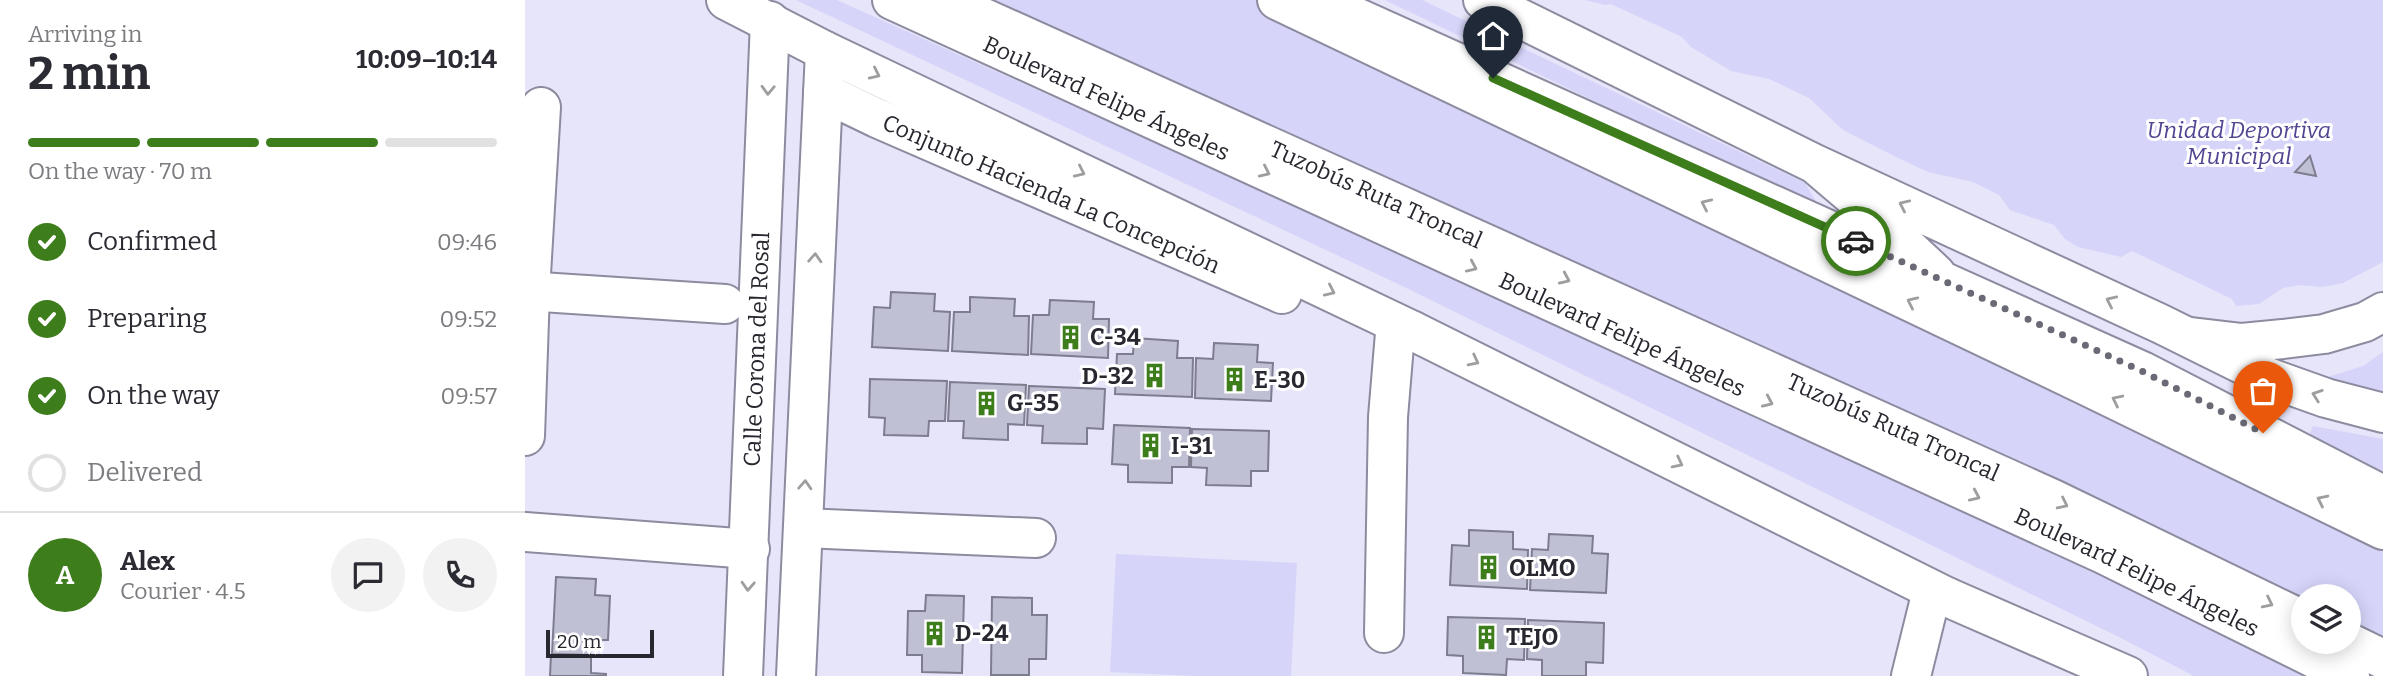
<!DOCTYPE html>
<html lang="en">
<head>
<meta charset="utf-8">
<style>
	body { margin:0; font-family:Bitter,serif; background:#f2f2f3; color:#2b2b33; height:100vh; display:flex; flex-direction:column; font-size:26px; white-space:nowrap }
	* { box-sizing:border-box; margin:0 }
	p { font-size:23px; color:#7c7c81 }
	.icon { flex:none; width:38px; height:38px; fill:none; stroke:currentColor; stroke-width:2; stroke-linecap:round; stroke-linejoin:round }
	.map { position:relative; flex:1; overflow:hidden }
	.side { display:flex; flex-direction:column; background:#fff; width:525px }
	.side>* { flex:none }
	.controls { position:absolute; left:1766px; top:584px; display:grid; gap:14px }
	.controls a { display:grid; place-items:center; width:70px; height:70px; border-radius:50%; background:#fff; box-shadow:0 4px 18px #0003; font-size:35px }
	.scale { position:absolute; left:21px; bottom:18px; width:108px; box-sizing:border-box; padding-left:7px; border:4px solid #27272f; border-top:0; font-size:19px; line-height:24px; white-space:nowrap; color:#27272f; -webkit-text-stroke:5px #fff; paint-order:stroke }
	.pin { position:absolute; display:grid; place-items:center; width:60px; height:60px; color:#fff; margin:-72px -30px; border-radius:50% 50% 50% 0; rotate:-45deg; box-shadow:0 0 7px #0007 }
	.pin .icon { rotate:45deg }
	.courier { position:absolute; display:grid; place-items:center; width:70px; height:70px; margin:-35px; border:5px solid #3d7d1c; border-radius:50%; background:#fff; color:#222; box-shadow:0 2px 9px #0007 }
	.headline em { font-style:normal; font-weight:700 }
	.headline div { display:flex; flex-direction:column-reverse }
	.headline { display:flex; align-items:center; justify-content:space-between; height:119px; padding:0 28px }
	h1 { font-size:46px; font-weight:700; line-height:52px }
	.bar { display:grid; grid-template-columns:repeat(4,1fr); gap:10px 7px; align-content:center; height:84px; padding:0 28px }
	.bar i { height:9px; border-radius:5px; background:#e1e1e2 }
	.bar .on { background:#3d7d1c }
	.bar p { grid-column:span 4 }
	.line { display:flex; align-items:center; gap:18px; padding:0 28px; border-top:2px solid #e1e1e2 }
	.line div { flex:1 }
	.round { display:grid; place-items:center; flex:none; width:74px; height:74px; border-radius:37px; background:#f2f2f3 }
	ol { padding:0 28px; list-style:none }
	li { display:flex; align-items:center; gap:21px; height:77px }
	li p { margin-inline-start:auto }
	li .icon { padding:7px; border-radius:50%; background:#3d7d1c; color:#fff; stroke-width:4 }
	li:last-child { color:#7c7c81 }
	li i { width:38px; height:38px; border:4px solid #e1e1e2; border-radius:50% }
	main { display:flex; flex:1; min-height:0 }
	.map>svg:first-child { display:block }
	.green { fill:#d6d4f9 }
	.building { fill:#c0c0d4; stroke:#7e7d90; stroke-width:2 }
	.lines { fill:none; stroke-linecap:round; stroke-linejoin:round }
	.minor-casing { stroke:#8c8b9f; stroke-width:42 }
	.major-casing { stroke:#8c8b9f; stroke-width:42 }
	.highway-casing { stroke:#8c8b9f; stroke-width:42 }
	.minor { stroke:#fff; stroke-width:38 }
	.major { stroke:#fff; stroke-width:38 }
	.highway { stroke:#fff; stroke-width:38 }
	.oneway { stroke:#9e9ea1 }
	.done { stroke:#6a6a76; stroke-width:7; stroke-dasharray:0 12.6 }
	.route { stroke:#3d7d1c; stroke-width:9 }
	.labels { text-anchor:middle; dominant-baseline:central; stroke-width:6; stroke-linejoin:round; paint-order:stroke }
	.street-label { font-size:23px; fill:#27272f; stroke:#fff }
	.park-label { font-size:23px; font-style:italic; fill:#514592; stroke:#fff }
	.poi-label { font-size:23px; font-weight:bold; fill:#27272f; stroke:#fff; text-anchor:start }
</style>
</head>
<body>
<main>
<section class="side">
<div class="headline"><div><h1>2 min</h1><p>Arriving in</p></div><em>10:09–10:14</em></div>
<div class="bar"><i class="on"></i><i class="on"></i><i class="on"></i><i></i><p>On the way · 70 m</p></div>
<ol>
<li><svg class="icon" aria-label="check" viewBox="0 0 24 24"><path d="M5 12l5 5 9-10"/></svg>Confirmed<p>09:46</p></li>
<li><svg class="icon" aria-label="check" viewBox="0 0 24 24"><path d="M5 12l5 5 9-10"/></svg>Preparing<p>09:52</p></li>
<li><svg class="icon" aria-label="check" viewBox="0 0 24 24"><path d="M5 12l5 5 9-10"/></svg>On the way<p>09:57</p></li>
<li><i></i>Delivered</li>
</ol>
<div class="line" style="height:126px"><b class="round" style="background:#3d7d1c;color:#fff">A</b><div><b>Alex</b><p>Courier · 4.5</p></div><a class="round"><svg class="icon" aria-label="chat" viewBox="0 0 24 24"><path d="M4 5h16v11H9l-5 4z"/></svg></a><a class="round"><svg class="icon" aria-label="phone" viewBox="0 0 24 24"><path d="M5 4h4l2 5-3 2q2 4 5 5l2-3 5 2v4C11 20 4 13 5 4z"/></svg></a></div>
</section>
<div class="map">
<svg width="1858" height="676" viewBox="0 0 1858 676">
	<rect width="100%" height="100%" fill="#e6e5fa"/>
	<path class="green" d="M271 0H312L883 257 1630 599 1792 676H1669L1594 637 871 283Z
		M446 0H735L1858 542V653L1824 635V597H1778V613Z
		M860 0H897L1280 183 1297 211Z
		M1060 0H1858V262L1818 283 1797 287 1774 285 1758 288 1734 304 1711 306 1707 299 1607 251 1596 257 1553 247 1540 239 1529 225 1485 210 1474 195 1448 182 1403 172 1373 158 1318 130 1284 98 1244 79 1206 71 1166 47 1157 37 1086 4 1080 5Z
		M1858 352V392L1803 377 1838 366Z
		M1788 426 1858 439V480L1781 443Z
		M591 554 772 563 766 676H669L585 672Z"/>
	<path class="building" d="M1785 156 1791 176 1770 172Z
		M366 292 410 294 409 311 425 312 423 351 347 347 349 307 365 308Z
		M445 297 490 299 489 316H504L503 355 427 351 429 312H445Z
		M525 300 569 302 568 319H584L583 358 506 354 508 315H524Z
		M609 338 653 341 652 358H668L667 397 590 394 592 354H608Z
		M689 343 733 345 732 362 748 363 746 401 670 398 671 358 688 359Z
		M345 379 422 381 420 421H404L403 436 359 435 360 418 344 417Z
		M425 382 501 385 499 425 483 424V440L438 438 439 421H423Z
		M504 386 580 389 578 429 562 428V444L517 443 518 426 502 425Z
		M589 425 665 428 664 467H647V483L603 482V465L587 464Z
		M667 429 744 431 743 471H726V486L681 485 682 468 666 467Z
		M944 530 988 532V549L1003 550 1002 589 925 585 927 545 944 546Z
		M1024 534 1068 536 1067 553 1083 554 1081 593 1005 590 1007 549 1023 550Z
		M31 577 71 579 70 595 85 596 83 640H66L65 655 27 654Z
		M401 595 439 596 437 673 397 672V655H382L383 611H400Z
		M467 597 507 598V615H522L521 659H504V675H466Z
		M923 617 1000 619 999 660 982 659 981 675 938 673V656L922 655Z
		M1003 620 1079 623 1078 663 1061 662V676H1017V660L1002 659Z
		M26 655 66 657V673L81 674V676H25Z"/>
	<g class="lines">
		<defs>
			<g id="minor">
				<path id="s1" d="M419 0 1528 499 1778 620"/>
				<path d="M752 0 1562 386 1858 530"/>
				<path id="s2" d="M298 92 352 118 757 294"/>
				<path d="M0 291 200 304"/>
				<path d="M1666 337 1717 343 1758 339 1799 334 1840 322 1858 312"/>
				<path d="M0 436 5 291 16 107"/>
				<path d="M278 528 511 538"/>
				<path d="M0 532 225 549"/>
				<path d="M859 633 863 417 870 333 888 331"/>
				<path d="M1823 642 1858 659"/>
				<path id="s3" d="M218 676 245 21"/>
				<path d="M271 676 300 51"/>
				<path d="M1386 676 1406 595 1422 597"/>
			</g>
			<path id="major" d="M201 0 300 51 888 331 1422 597 1603 676
				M958 0 1290 164 1330 198 1411 274
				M1290 164 1636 324 1745 378 1801 398 1858 413"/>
			<g id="highway">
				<path id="s4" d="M367 0 1578 554 1825 676"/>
				<path d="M793 0 1617 371 1858 495"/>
			</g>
		</defs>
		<use href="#minor" class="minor-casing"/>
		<use href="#major" class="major-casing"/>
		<use href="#highway" class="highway-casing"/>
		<use href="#minor" class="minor"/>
		<use href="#major" class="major"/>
		<use href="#highway" class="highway"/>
	</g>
	<defs><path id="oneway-chevron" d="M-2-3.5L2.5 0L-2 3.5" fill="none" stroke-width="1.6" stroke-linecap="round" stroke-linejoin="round" transform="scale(1.75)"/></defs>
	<g class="oneway">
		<use href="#oneway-chevron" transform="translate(350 74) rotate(25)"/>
		<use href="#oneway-chevron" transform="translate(243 90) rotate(92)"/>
		<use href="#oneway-chevron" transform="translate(555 172) rotate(25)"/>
		<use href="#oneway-chevron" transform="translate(740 172) rotate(25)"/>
		<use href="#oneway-chevron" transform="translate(1181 204) rotate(-155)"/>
		<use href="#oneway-chevron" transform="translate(1379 205) rotate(-155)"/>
		<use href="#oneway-chevron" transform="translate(290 258) rotate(-87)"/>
		<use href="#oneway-chevron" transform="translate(947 267) rotate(24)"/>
		<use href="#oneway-chevron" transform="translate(1040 279) rotate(24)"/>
		<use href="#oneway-chevron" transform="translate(805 291) rotate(25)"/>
		<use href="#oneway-chevron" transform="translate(1586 301) rotate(-155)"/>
		<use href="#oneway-chevron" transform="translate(1387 302) rotate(-155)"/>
		<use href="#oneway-chevron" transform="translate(949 361) rotate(27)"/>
		<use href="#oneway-chevron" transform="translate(1792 395) rotate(-161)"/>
		<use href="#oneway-chevron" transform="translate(1592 400) rotate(-154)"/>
		<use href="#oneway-chevron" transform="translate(1243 402) rotate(24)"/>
		<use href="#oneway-chevron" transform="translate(1153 463) rotate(27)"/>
		<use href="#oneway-chevron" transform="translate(280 485) rotate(-87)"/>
		<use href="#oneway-chevron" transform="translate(1450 496) rotate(24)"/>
		<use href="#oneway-chevron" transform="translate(1797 500) rotate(-154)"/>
		<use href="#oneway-chevron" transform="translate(1538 504) rotate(26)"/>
		<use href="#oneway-chevron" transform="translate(223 586) rotate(93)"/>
		<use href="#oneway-chevron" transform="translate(1743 603) rotate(26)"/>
	</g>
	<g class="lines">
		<path class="done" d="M1331 241 1617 371 1738 433"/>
		<path class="route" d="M968 78 1331 241"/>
	</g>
	<defs>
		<symbol id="building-bare" viewBox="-9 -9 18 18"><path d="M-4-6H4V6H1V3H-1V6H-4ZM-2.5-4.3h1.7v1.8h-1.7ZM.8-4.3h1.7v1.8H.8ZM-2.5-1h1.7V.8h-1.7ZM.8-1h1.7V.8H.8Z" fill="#3d7d1c" stroke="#fff" stroke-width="2.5" paint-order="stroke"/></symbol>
	</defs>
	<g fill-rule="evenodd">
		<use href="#building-bare" x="528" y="320" width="35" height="35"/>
		<use href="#building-bare" x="612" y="358" width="35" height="35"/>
		<use href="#building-bare" x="692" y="362" width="35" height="35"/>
		<use href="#building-bare" x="444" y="386" width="35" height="35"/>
		<use href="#building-bare" x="608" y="428" width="35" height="35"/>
		<use href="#building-bare" x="946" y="550" width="35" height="35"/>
		<use href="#building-bare" x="392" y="616" width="35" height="35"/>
		<use href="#building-bare" x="944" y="620" width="35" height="35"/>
	</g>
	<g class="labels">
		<g class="street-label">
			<text stroke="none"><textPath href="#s4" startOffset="236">Boulevard Felipe Ángeles</textPath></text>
			<text stroke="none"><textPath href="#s2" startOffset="250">Conjunto Hacienda La Concepción</textPath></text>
			<text stroke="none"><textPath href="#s1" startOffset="474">Tuzobús Ruta Troncal</textPath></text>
			<text stroke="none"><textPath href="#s4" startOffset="803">Boulevard Felipe Ángeles</textPath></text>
			<text stroke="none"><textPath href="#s3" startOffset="327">Calle Corona del Rosal</textPath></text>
			<text stroke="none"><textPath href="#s1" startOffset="1041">Tuzobús Ruta Troncal</textPath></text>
			<text stroke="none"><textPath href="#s4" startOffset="1370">Boulevard Felipe Ángeles</textPath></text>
		</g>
		<g class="park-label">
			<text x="1714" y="130">Unidad Deportiva<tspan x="1714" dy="26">Municipal</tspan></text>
		</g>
		<g class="poi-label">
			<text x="565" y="337">C-34</text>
			<text x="609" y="376" text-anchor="end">D-32</text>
			<text x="729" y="380">E-30</text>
			<text x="482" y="403">G-35</text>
			<text x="646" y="446">I-31</text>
			<text x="984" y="568">OLMO</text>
			<text x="430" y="633">D-24</text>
			<text x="981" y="637">TEJO</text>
		</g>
	</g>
</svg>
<div class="controls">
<a><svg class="icon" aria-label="layers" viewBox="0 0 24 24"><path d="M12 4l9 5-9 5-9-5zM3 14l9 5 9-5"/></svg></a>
</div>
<div class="scale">20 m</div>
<div class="pin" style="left:1738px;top:433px;background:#ea580c"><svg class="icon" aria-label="bag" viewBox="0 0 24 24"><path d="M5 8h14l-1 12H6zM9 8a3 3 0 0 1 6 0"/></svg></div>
<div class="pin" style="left:968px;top:78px;background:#1f2937"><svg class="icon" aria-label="home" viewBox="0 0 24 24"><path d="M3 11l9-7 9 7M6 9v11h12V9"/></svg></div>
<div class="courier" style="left:1331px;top:241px"><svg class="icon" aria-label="car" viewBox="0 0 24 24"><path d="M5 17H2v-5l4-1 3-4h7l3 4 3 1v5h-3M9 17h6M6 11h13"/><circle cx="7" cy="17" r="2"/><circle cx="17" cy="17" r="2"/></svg></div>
</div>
</main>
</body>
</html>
